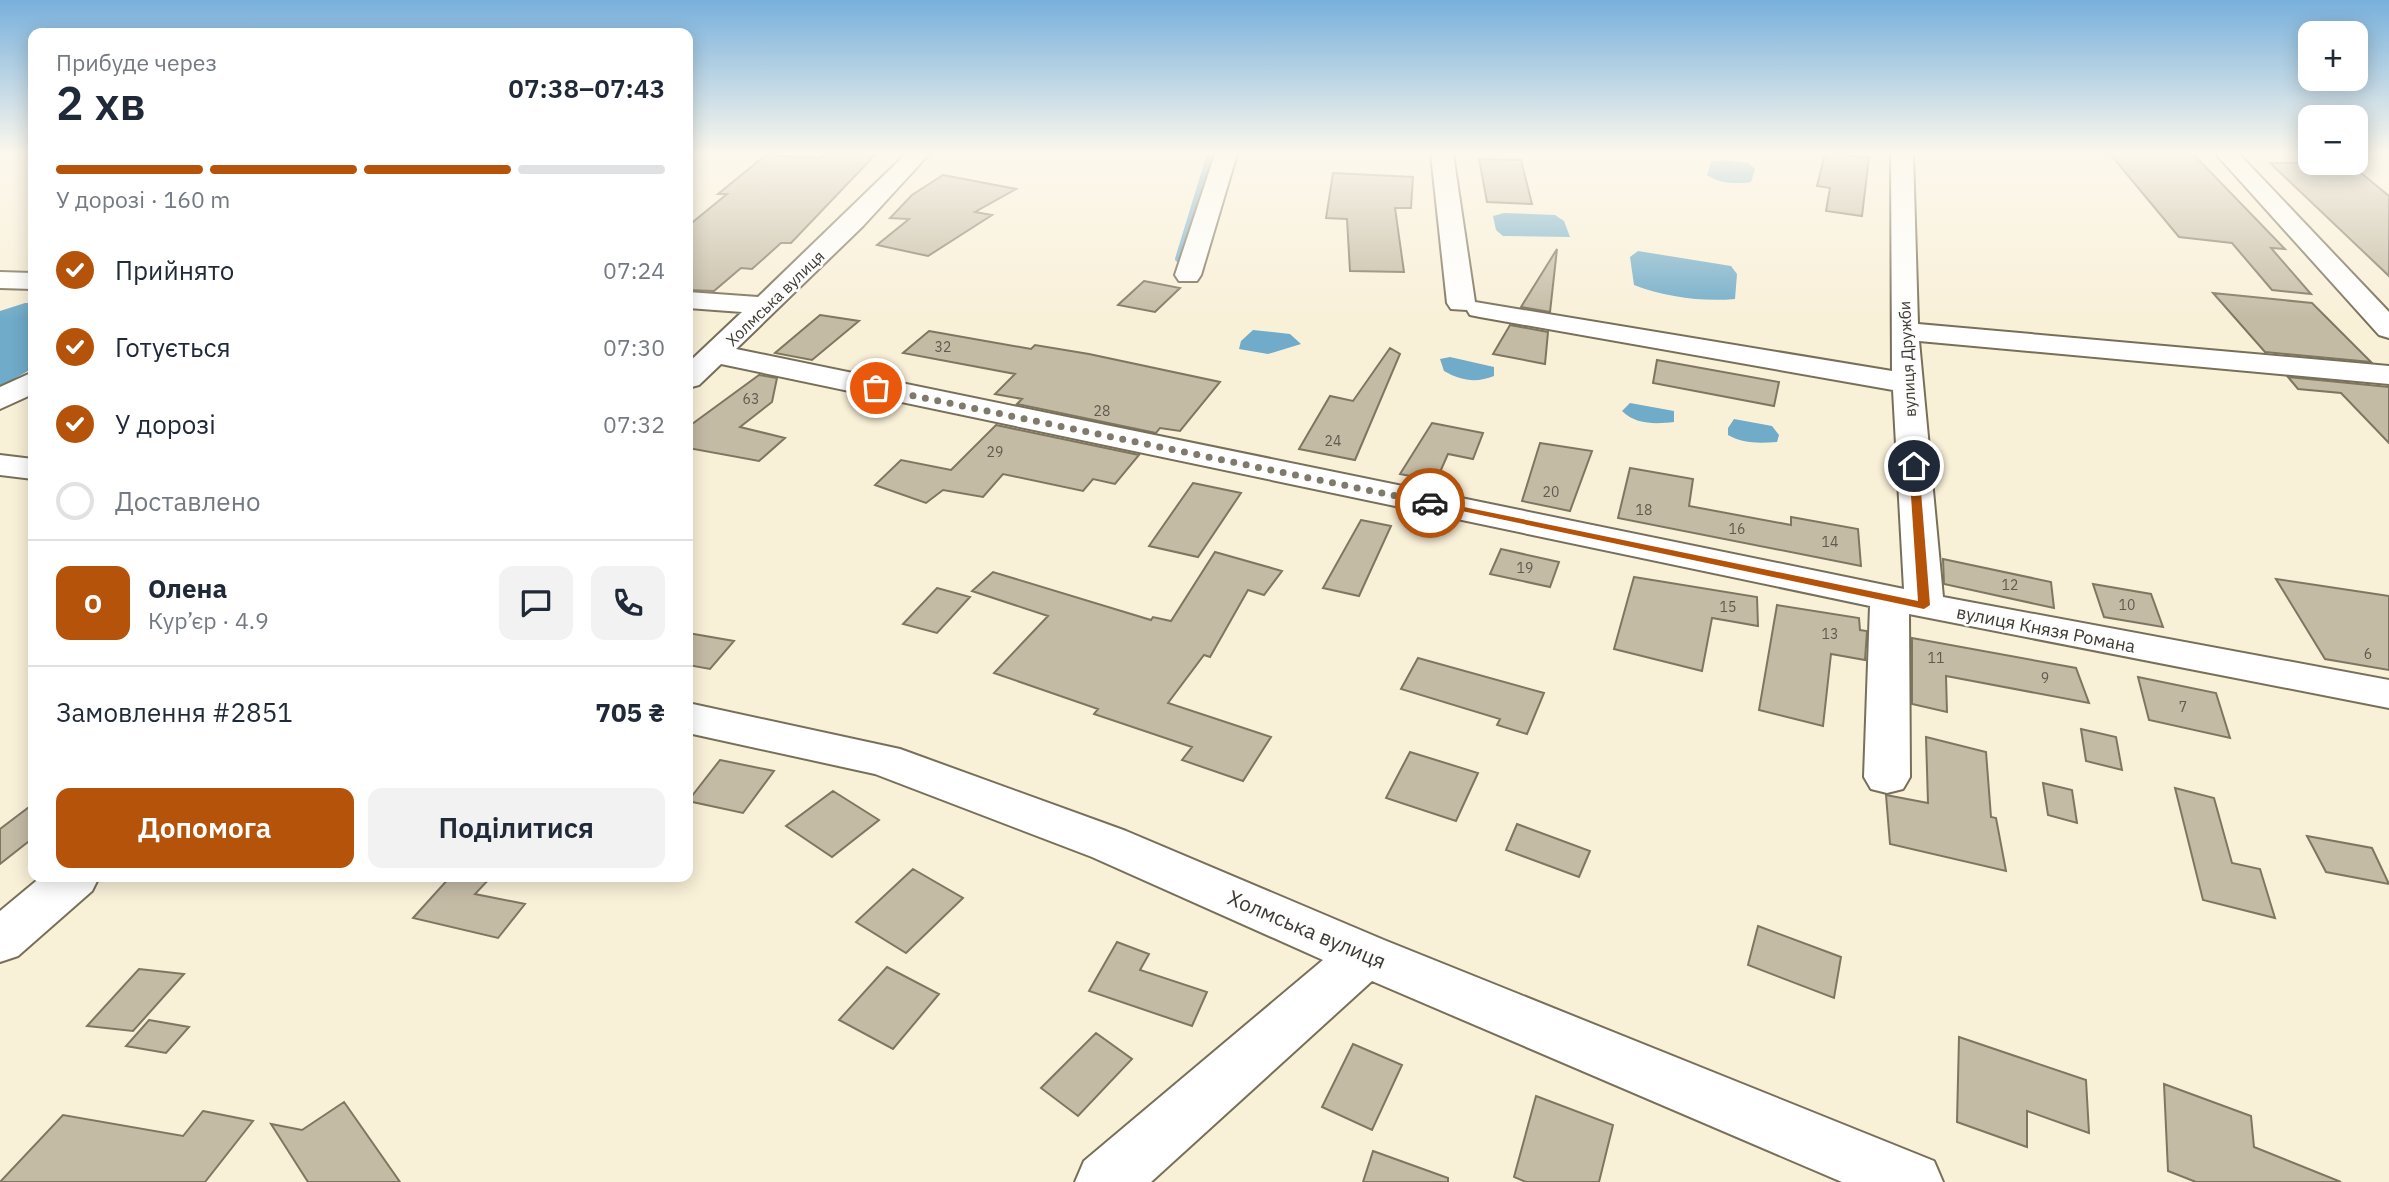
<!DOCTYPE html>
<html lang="uk">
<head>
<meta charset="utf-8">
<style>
	body { margin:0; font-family:"IBM Plex Sans",sans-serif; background:#f2f2f3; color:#1f2937; height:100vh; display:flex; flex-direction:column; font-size:26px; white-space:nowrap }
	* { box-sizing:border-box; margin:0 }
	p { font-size:23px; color:#747a83 }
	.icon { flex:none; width:38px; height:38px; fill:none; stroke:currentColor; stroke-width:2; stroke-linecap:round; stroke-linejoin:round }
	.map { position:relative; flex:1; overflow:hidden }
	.sheet { position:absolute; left:28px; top:28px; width:665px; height:854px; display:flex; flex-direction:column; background:#fff; border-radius:14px; box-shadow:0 4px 18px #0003 }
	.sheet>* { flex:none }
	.buttons { position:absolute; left:2298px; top:21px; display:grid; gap:14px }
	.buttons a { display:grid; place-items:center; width:70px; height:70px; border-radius:14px; background:#fff; box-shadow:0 4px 18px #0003; font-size:35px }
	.pin { position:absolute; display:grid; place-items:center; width:60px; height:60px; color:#fff; margin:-30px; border:4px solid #fff; border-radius:50%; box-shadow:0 2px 7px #0007 }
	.courier { position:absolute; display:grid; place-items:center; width:70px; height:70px; margin:-35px; border:5px solid #b45309; border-radius:50%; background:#fff; color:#222; box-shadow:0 2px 9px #0007 }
	.headline em { font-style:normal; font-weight:600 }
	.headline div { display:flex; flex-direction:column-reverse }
	.headline { display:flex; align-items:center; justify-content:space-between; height:119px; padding:0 28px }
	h1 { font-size:46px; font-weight:600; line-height:52px }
	.bar { display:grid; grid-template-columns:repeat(4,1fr); gap:10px 7px; align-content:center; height:84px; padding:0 28px }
	.bar i { height:9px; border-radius:5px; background:#e0e1e3 }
	.bar .selected { background:#b45309 }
	.bar p { grid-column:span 4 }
	.line { display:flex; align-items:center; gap:18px; padding:0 28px; border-top:2px solid #e0e1e3 }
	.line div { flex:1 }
	.round { display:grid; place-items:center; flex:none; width:74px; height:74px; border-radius:14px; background:#f2f2f3 }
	ol { padding:0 28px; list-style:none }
	li { display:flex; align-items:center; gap:21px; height:77px }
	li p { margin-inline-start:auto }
	li .icon { padding:7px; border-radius:50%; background:#b45309; color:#fff; stroke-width:4 }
	li:last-child { color:#747a83 }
	li i { width:38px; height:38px; border:4px solid #e0e1e3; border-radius:50% }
	.primary-button { display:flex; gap:14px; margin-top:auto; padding:14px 28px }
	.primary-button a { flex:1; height:80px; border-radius:14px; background:#b45309; color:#fff; font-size:28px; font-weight:600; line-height:80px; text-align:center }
	.primary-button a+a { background:#f2f2f3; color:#1f2937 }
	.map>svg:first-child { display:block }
	.water { fill:#70abc9 }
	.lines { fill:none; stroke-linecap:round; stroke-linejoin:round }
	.stream { stroke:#70abc9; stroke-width:6 }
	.building { fill:#c4bba5; stroke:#7f7662; stroke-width:2 }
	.minor-casing { stroke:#776f5a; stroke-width:4 }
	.minor { fill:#fff; fill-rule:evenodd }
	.route { fill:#b45309 }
	.done { stroke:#7f7a6b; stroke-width:7; stroke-dasharray:0 12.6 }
	.labels { text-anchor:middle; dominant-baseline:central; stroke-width:5; stroke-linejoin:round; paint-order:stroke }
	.number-label { font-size:14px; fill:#5f5a4e }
	.far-street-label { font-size:16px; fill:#3d3a31; stroke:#fdfdfd }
	.street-label { font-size:18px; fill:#3d3a31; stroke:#fdfdfd }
	.near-street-label { font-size:21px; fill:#3d3a31; stroke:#fdfdfd }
</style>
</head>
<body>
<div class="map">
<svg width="2389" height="1182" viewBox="0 0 2389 1182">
	<rect width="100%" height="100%" fill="#f9f0d8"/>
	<path class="water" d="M1723 160 1748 163 1755 169 1751 182C1738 184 1719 184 1707 175L1711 162Z
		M1504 213 1555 215 1564 221 1570 237 1503 236 1496 230 1493 216Z
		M1638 251 1731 266 1737 274 1735 299C1703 302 1665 297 1634 285L1630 257Z
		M25 303H33V368L0 387V311Z
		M1253 330 1290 334 1301 344 1268 354 1239 349 1241 341Z
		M1450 357 1494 367V376C1477 383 1461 381 1444 371L1440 359Z
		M1630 403 1674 411V422C1656 424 1636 425 1622 411Z
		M1734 419 1772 426 1779 435 1777 442C1759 443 1743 444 1728 435V428Z"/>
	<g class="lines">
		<path class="stream" d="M1178 259 1210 154"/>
	</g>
	<path class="building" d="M826 154H876L791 243H781L752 269 741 268 714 291 688 290V226L727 194H718L766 155 821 158Z
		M1825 154 1869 157 1862 216 1826 211 1830 188 1817 186Z
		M2110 154H2193L2285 249 2271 248 2311 294 2272 290 2232 243 2179 237Z
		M1479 159 1521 160 1532 204 1487 202Z
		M2270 163H2349L2389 196V276Z
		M1333 173 1413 177 1411 208H1395L1404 272 1350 271 1347 219 1326 218Z
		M943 175 1016 189 975 212 992 215 928 256 877 245 909 219 890 218 912 195Z
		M1557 249 1550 312 1521 307Z
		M1144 281 1180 288 1155 312 1118 305Z
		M2213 293 2312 303 2371 362 2265 352Z
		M820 315 859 321 812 360 775 353Z
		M1510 325 1548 332 1545 364 1493 354Z
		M929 331 1031 349 1035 345 1089 354 1220 382 1180 431 1160 428 1156 433 1017 404 1022 399 995 394 1015 374 903 353Z
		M1390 348 1400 354 1355 460 1299 449 1330 396 1353 401Z
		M1657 360 1779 382 1774 406 1653 383Z
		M759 375 777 378 772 402 740 427 785 438 759 461 688 448V427Z
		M2288 377 2389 387V443L2341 393 2298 389Z
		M1432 423 1483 433 1473 459 1448 454 1436 481 1400 474Z
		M996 425 1139 455 1115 484 1093 479 1083 491 1003 474 983 497 943 490 926 503 875 485 901 460 951 470Z
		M1540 443 1592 451 1570 511 1522 501Z
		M1630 468 1693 479 1689 506 1791 525V517L1858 529 1861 566 1618 518Z
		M1193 483 1241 493 1198 557 1149 546Z
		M1361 520 1391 526 1359 596 1323 588Z
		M1501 549 1559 562 1550 587 1490 574Z
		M1215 552 1282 571 1264 595 1248 590 1210 657 1204 655 1168 703 1271 737 1243 781 1182 760 1192 747 1094 714 1098 709 994 673 1048 616 972 591 993 572 1151 620 1153 617 1171 621Z
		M1943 559 2051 582 2054 608 1944 584Z
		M1634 577 1757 597 1758 626 1712 618 1702 671 1614 649Z
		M2276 579 2389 596V670L2325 659Z
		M2093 584 2151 594 2163 627 2104 617Z
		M937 588 970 597 937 633 903 624Z
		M1777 605 1859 618 1860 630 1867 631 1865 660 1831 654 1823 726 1759 710Z
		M688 633 734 641 710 669 688 665Z
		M1912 638 2076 668 2089 703 1946 676 1947 712 1912 704Z
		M1418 658 1544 693 1527 734 1497 725 1500 719 1401 689Z
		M2138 677 2216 693 2230 738 2149 720Z
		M2081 729 2116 737 2122 770 2086 761Z
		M1926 737 1986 752 1991 817 1996 818 2006 871 1890 844 1886 795 1928 803Z
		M1410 752 1478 773 1456 821 1386 798Z
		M720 760 774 771 743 813 688 801Z
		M2043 783 2072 790 2077 823 2048 815Z
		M2175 788 2214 798 2232 863 2260 869 2275 918 2203 900Z
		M833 791 879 820 832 857 786 826Z
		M33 804V838L0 864V829Z
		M1517 824 1590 851 1579 877 1506 850Z
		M2307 836 2372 848 2389 884 2326 872Z
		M913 869 963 898 906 953 856 922Z
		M450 877H491L475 894 525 904 498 938 413 918Z
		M1758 926 1841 957 1834 998 1748 965Z
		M1117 942 1149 954 1140 970 1207 992 1192 1026 1089 991Z
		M887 967 939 994 893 1049 839 1020Z
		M139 969 184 974 133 1031 87 1026Z
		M149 1020 189 1027 166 1053 126 1046Z
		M1096 1033 1132 1059 1078 1116 1041 1088Z
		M1959 1037 2086 1080 2089 1133 2027 1111V1147L1957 1122Z
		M1353 1044 1402 1065 1372 1130 1322 1107Z
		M2164 1084 2251 1116 2254 1147 2341 1182H2196L2168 1171Z
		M1536 1096 1613 1125 1599 1182H1526L1514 1177Z
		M344 1102 400 1182H308L271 1124 302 1130Z
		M203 1111 253 1121 205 1182H0L63 1115 183 1136Z
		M1373 1151 1448 1178V1182H1363Z"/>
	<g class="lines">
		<defs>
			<path id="minor" d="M906 154H929L863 226 736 349 1904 589 1893 390 1480 317 1470 315 1467 310 1451 309 1447 303 1431 154H1453L1475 302 1892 371 1891 154H1913L1918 324 2389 366V384L1919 341 1943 597 2389 680V708L1909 614 1910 777 1903 789 1887 793 1871 789 1864 777 1870 606 721 364 699 385 688 388V363L742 312 688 308V292L758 297Z
				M1215 154H1237L1201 275 1197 281H1179L1175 275Z
				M2216 154H2239L2389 312V338L2379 335Z
				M0 272 33 273V289L0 288Z
				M33 372V394L0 409V387Z
				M0 455 33 459V479L0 475Z
				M688 703 900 749 1126 831 1384 940 1934 1161 1943 1182H1842L1372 981 1151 1182H1075L1084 1161 1323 960 1092 857 875 774 688 733Z
				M41 877H99L92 891 18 956 0 962V911Z"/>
		</defs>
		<use href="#minor" class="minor-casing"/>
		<use href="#minor" class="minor"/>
	</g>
	<linearGradient id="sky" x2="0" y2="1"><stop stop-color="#78b0dc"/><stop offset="0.48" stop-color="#fcf8ed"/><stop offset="1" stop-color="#fcf8ed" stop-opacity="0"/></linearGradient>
	<rect width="2389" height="319" fill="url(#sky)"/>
	<path class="route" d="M1914 463 1919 466 1930 605 1924 609 1424 503 1430 500 1918 601 1909 466Z"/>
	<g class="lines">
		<path class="done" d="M876 388 1430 503"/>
	</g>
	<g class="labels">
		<g class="number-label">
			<text x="943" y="347">32</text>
			<text x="751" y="399">63</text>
			<text x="1102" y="411">28</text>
			<text x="1333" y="441">24</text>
			<text x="995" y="452">29</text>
			<text x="1551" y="492">20</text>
			<text x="1644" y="510">18</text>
			<text x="1737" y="529">16</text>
			<text x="1830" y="542">14</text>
			<text x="1525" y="568">19</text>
			<text x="2010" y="585">12</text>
			<text x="2127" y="605">10</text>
			<text x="1728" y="607">15</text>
			<text x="1830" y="634">13</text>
			<text x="2368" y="654">6</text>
			<text x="1936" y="658">11</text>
			<text x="2045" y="678">9</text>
			<text x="2183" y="707">7</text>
		</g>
		<g class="far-street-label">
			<text transform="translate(775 298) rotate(-44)">Холмська вулиця</text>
			<text transform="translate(1907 359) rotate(-93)">вулиця Дружби</text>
		</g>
		<g class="street-label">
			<text transform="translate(2046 629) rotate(11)">вулиця Князя Романа</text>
		</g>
		<g class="near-street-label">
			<text transform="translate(1307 929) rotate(23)">Холмська вулиця</text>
		</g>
	</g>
</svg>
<div class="buttons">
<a>+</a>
<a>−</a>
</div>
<div class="pin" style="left:876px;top:388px;background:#ea580c"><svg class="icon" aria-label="bag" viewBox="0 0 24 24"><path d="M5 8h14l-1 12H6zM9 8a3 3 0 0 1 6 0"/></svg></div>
<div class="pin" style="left:1914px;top:466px;background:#1f2937"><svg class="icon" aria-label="home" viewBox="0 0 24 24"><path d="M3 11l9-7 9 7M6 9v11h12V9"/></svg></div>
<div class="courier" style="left:1430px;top:503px"><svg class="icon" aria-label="car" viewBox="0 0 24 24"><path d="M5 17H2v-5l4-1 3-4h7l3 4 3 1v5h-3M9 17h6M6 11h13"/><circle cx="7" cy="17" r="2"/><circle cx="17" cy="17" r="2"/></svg></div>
<section class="sheet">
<div class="headline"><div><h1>2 хв</h1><p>Прибуде через</p></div><em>07:38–07:43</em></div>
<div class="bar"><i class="selected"></i><i class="selected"></i><i class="selected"></i><i></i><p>У дорозі · 160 m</p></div>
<ol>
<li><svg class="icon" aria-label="check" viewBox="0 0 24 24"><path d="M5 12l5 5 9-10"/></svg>Прийнято<p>07:24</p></li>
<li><svg class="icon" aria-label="check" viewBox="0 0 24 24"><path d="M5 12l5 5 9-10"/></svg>Готується<p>07:30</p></li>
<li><svg class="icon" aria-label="check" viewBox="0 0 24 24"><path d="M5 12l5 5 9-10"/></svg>У дорозі<p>07:32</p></li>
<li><i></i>Доставлено</li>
</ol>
<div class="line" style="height:126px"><b class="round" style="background:#b45309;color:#fff">О</b><div><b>Олена</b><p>Кур’єр · 4.9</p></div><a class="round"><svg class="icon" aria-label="chat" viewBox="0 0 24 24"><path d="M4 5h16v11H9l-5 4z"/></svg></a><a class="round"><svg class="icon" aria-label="phone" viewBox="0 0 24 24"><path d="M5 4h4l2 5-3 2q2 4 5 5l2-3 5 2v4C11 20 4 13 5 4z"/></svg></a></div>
<div class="line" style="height:91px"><div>Замовлення #2851</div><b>705 ₴</b></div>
<div class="primary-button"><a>Допомога</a><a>Поділитися</a></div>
</section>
</div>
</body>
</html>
